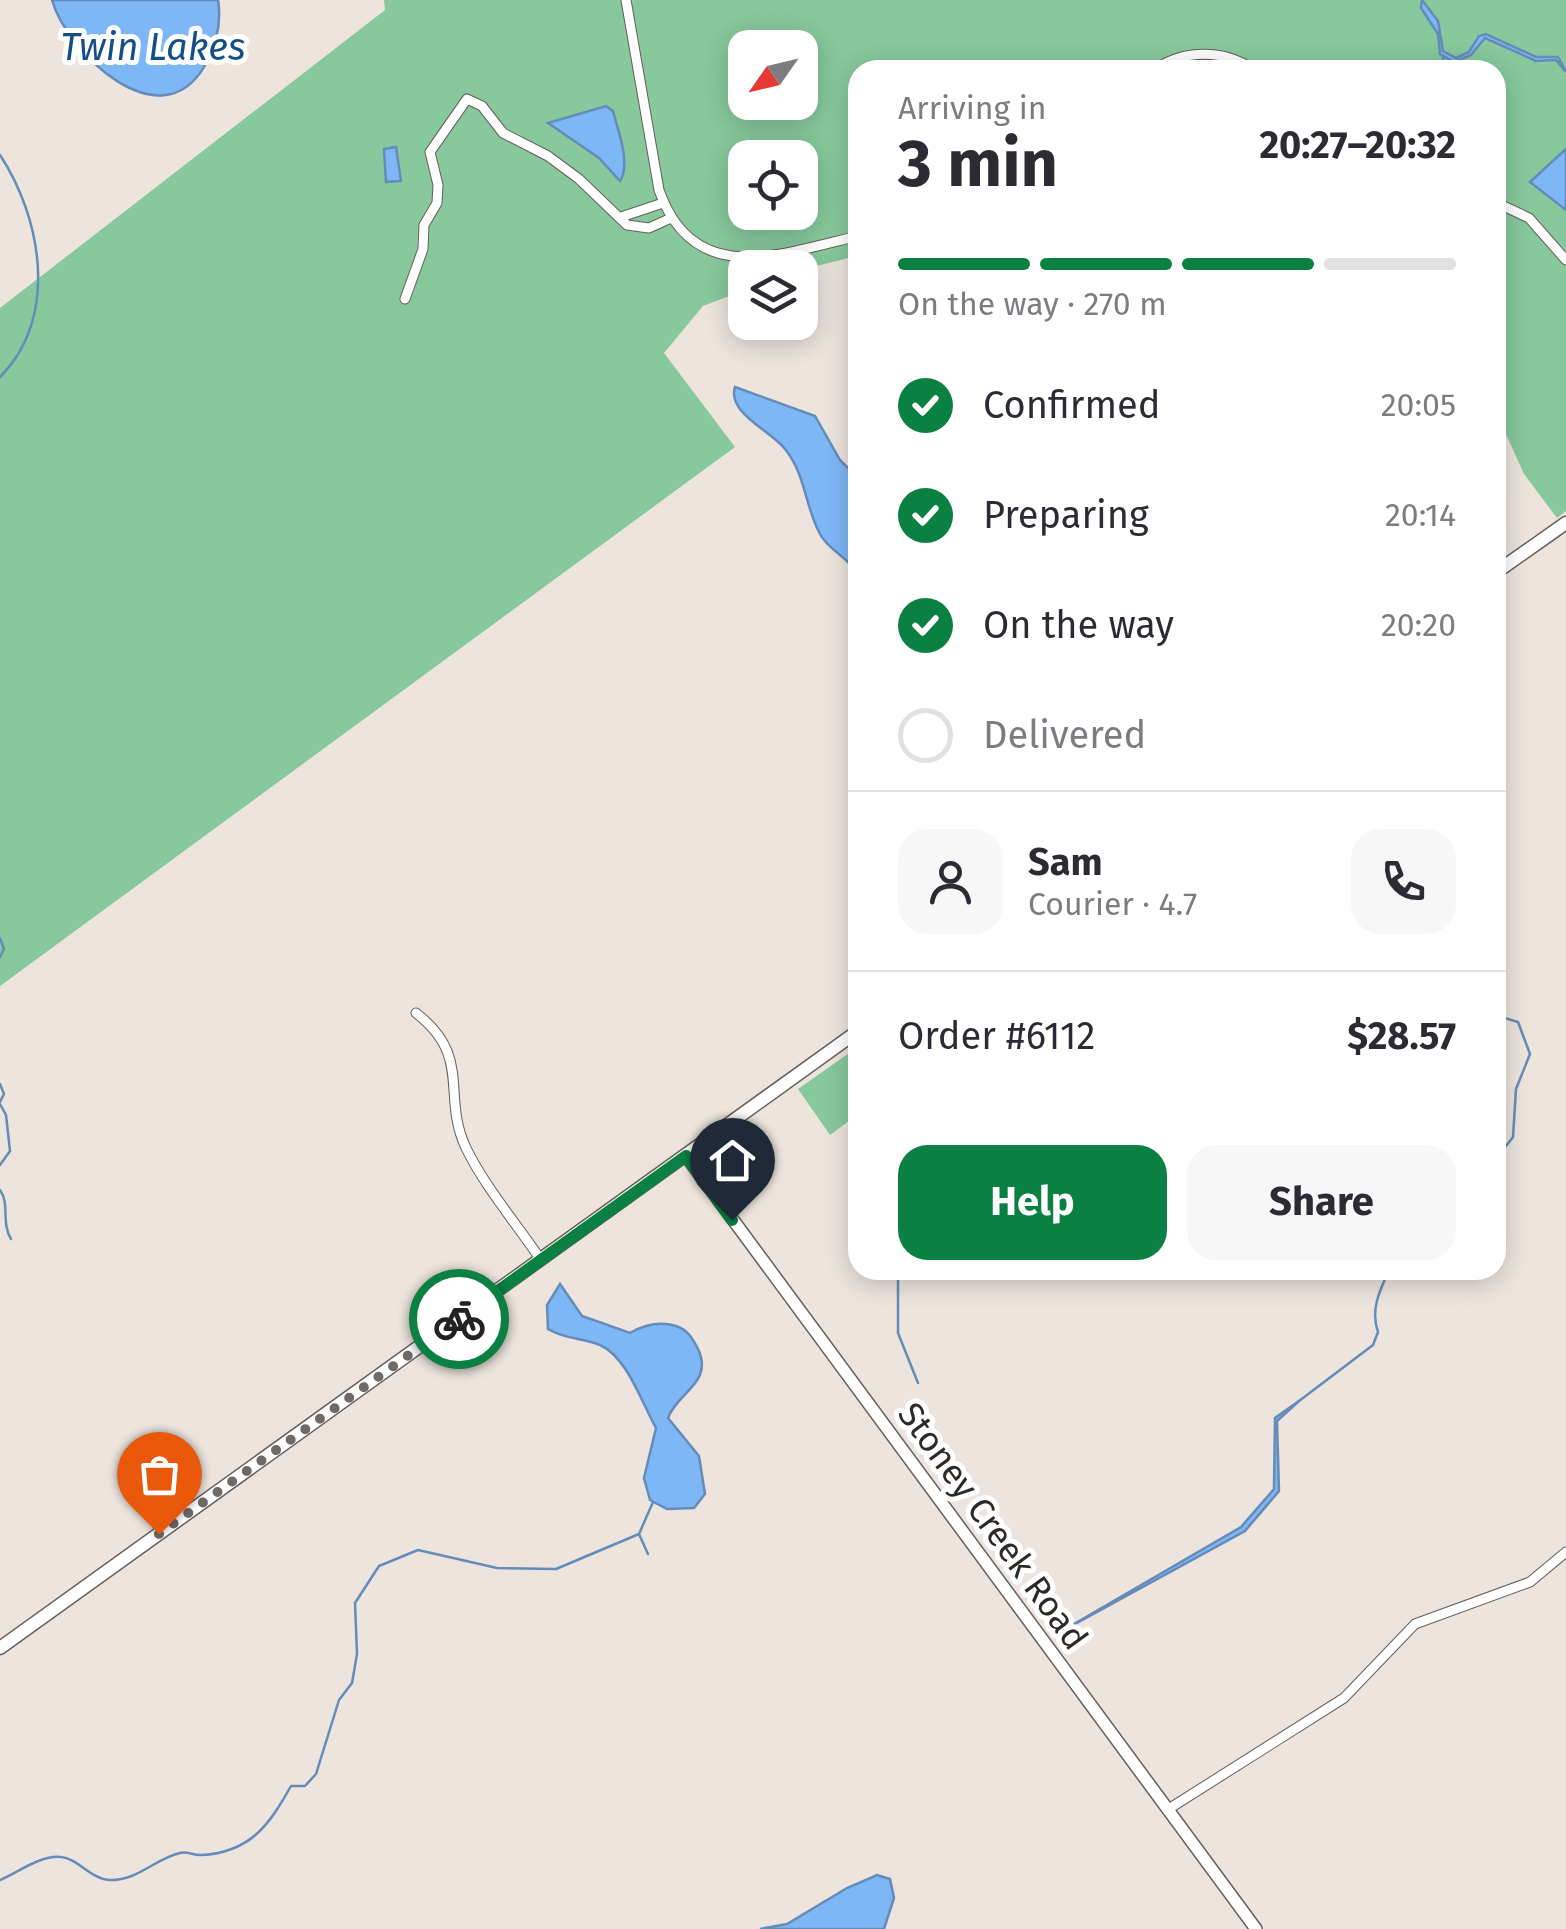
<!DOCTYPE html>
<html lang="en">
<head>
<meta charset="utf-8">
<style>
	body { margin:0; font-family:"Fira Sans",sans-serif; background:#f7f7f7; color:#2b2b33; height:100vh; display:flex; flex-direction:column; font-size:38px; white-space:nowrap }
	* { box-sizing:border-box; margin:0 }
	p { font-size:32px; color:#7c7c81 }
	.icon { flex:none; width:55px; height:55px; fill:none; stroke:currentColor; stroke-width:2; stroke-linecap:round; stroke-linejoin:round }
	.map { position:relative; flex:1; overflow:hidden }
	.side { position:absolute; left:848px; top:60px; width:658px; height:1220px; display:flex; flex-direction:column; background:#fff; border-radius:30px; box-shadow:0 5px 25px #0003 }
	.side>* { flex:none }
	.needle { width:65px; rotate:236deg }
	.controls { position:absolute; left:728px; top:30px; display:grid; gap:20px }
	.controls a { display:grid; place-items:center; width:90px; height:90px; border-radius:20px; background:#fff; box-shadow:0 5px 25px #0003; font-size:50px }
	.pin { position:absolute; display:grid; place-items:center; width:85px; height:85px; color:#fff; margin:-102px -42px; border-radius:50% 50% 50% 0; rotate:-45deg; box-shadow:0 0 10px #0007 }
	.pin .icon { rotate:45deg }
	.courier { position:absolute; display:grid; place-items:center; width:100px; height:100px; margin:-50px; border:8px solid #0b8043; border-radius:50%; background:#fff; color:#222; box-shadow:0 2px 12px #0007 }
	.head em { font-style:normal; font-weight:700 }
	.head div { display:flex; flex-direction:column-reverse }
	.head { display:flex; align-items:center; justify-content:space-between; height:170px; padding:0 50px }
	h1 { font-size:65px; font-weight:700; line-height:75px }
	.bar { display:grid; grid-template-columns:repeat(4,1fr); gap:15px 10px; align-content:center; height:120px; padding:0 50px }
	.bar i { height:12px; border-radius:8px; background:#e1e1e2 }
	.bar .selected { background:#0b8043 }
	.bar p { grid-column:span 4 }
	.line { display:flex; align-items:center; gap:25px; padding:0 50px; border-top:2px solid #e1e1e2 }
	.line div { flex:1 }
	.round { display:grid; place-items:center; flex:none; width:105px; height:105px; border-radius:30px; background:#f7f7f7 }
	ol { padding:0 50px; list-style:none }
	li { display:flex; align-items:center; gap:30px; height:110px }
	li p { margin-inline-start:auto }
	li .icon { padding:10px; border-radius:50%; background:#0b8043; color:#fff; stroke-width:4 }
	li:last-child { color:#7c7c81 }
	li i { width:55px; height:55px; border:5px solid #e1e1e2; border-radius:50% }
	.button { display:flex; gap:20px; margin-top:auto; padding:20px 50px }
	.button a { flex:1; height:115px; border-radius:30px; background:#0b8043; color:#fff; font-size:40px; font-weight:700; line-height:115px; text-align:center }
	.button a+a { background:#f7f7f7; color:#2b2b33 }
	.map>svg:first-child { display:block }
	.green { fill:#87c89c; fill-rule:evenodd }
	.water { fill:#7eb7f6; stroke:#658cb8; stroke-width:2.5 }
	.lines { fill:none; stroke-linecap:round; stroke-linejoin:round }
	.stream { stroke:#658cb8; stroke-width:2.5 }
	.minor-casing { stroke:#665f59; stroke-width:11 }
	.tertiary-casing { stroke:#665f59; stroke-width:14 }
	.secondary-casing { stroke:#665f59; stroke-width:15 }
	.minor { stroke:#fff; stroke-width:9 }
	.tertiary { stroke:#fff; stroke-width:11 }
	.secondary { stroke:#fff; stroke-width:12 }
	.done { stroke:#6f6a66; stroke-width:10; stroke-dasharray:0 18 }
	.route { stroke:#0b8043; stroke-width:12 }
	.labels { text-anchor:middle; dominant-baseline:central; stroke-width:10; stroke-linejoin:round; paint-order:stroke }
	.street-label { font-size:35px; fill:#2c2926; stroke:#fff }
	.water-label { font-size:38px; font-style:italic; fill:#134e87; stroke:#fff }
</style>
</head>
<body>
<div class="map">
<svg width="1566" height="1929" viewBox="0 0 1566 1929">
	<rect width="100%" height="100%" fill="#ece4dd"/>
	<path class="green" d="M384 0H1566V511L1557 518 1524 474 1495 410V70H858L857 256 800 270 745 268V290L703 306 664 353 735 447 0 986V308L385 10ZM745 48H800V102H745ZM745 158H800V212H745Z
		M852 1051 857 1058V1115L830 1135 798 1089Z"/>
	<path class="water" d="M52 0H218C222 24 216 46 204 67 160 141 67 53 52 0Z
		M1422 0 1438 21 1443 51 1456 58 1469 52 1479 36 1486 34 1536 57H1558L1566 72 1556 60 1536 61 1485 38 1471 55 1454 62 1440 54 1438 34 1421 8Z
		M606 106 613 111C618 130 631 164 620 181L599 158 548 123Z
		M396 147 401 181 386 182 384 149Z
		M1566 149V210L1530 182Z
		M735 387 815 416 840 460 857 477V573C848 557 828 550 820 534 805 507 806 475 785 449 770 430 727 413 735 387Z
		M560 1284 582 1316 630 1333C644 1325 659 1321 676 1326 688 1330 693 1339 698 1349 714 1383 677 1392 668 1418L699 1456 705 1494 694 1508 667 1509 650 1500 644 1478 656 1428C641 1401 627 1357 600 1345 583 1338 564 1339 548 1329L547 1305Z
		M1299 1401 1277 1421 1279 1491 1245 1531 1055 1635 1241 1527 1274 1489 1275 1418Z
		M877 1875 890 1879 894 1898 884 1929H760L787 1924 847 1888Z"/>
	<g class="lines">
		<path class="stream" d="M1443 56V70
			M0 155C42 219 59 318 0 377
			M0 938 4 949 0 957
			M1495 1015 1518 1022 1530 1054 1516 1089 1513 1137 1495 1160
			M0 1084 4 1094 0 1102
			M0 1104 6 1115 10 1151 0 1165
			M0 1190C10 1204 1 1223 11 1239
			M898 1270V1333L918 1383
			M1299 1401 1373 1345 1378 1332C1370 1310 1380 1290 1389 1270
			M648 1554 639 1534 653 1502
			M0 1880C19 1872 40 1855 61 1857 77 1858 91 1879 109 1880 138 1881 154 1859 180 1853 188 1851 194 1856 202 1855 252 1852 270 1823 291 1786H305L316 1774 339 1700 352 1683 357 1654 355 1603 379 1566 418 1550 497 1568 556 1569 639 1534"/>
		<defs>
			<path id="minor" d="M626 0 659 190C694 289 781 254 858 236
				M1154 70C1184 49 1224 49 1254 70
				M1495 202 1529 218 1566 260
				M621 217 663 203
				M405 299 423 249 424 225 437 203 438 185 430 152 467 99 482 106 503 133 548 156 579 179 627 225 649 228 671 218
				M416 1013C473 1057 441 1095 466 1148 485 1187 516 1223 541 1260
				M1167 1810 1344 1698 1415 1624 1530 1582 1566 1552"/>
			<path id="tertiary" d="M686 1156 1256 1929"/>
			<path id="secondary" d="M1495 573 1566 523
				M0 1648 858 1031"/>
		</defs>
		<use href="#minor" class="minor-casing"/>
		<use href="#tertiary" class="tertiary-casing"/>
		<use href="#secondary" class="secondary-casing"/>
		<use href="#minor" class="minor"/>
		<use href="#tertiary" class="tertiary"/>
		<use href="#secondary" class="secondary"/>
	</g>
	<g class="lines">
		<path class="done" d="M159 1534 459 1319"/>
		<path class="route" d="M459 1319 686 1156 732 1220"/>
	</g>
	<g class="labels">
		<g class="street-label">
			<text transform="translate(993 1526) rotate(54)">Stoney Creek Road</text>
		</g>
		<g class="water-label">
			<text x="153" y="47">Twin Lakes</text>
		</g>
	</g>
</svg>
<div class="controls">
<a><svg class="needle" viewBox="-14 -14 28 28"><path d="M0-13l5 13h-10z" fill="#e53935"/><path d="M0 13l5-13h-10z" fill="#7c7c81"/></svg></a>
<a><svg class="icon" aria-label="locate" viewBox="0 0 24 24"><circle cx="12" cy="12" r="6"/><path d="M12 2v4M12 18v4M2 12h4M18 12h4"/></svg></a>
<a><svg class="icon" aria-label="layers" viewBox="0 0 24 24"><path d="M12 4l9 5-9 5-9-5zM3 14l9 5 9-5"/></svg></a>
</div>
<div class="pin" style="left:159px;top:1534px;background:#ea580c"><svg class="icon" aria-label="bag" viewBox="0 0 24 24"><path d="M5 8h14l-1 12H6zM9 8a3 3 0 0 1 6 0"/></svg></div>
<div class="pin" style="left:732px;top:1220px;background:#1f2937"><svg class="icon" aria-label="home" viewBox="0 0 24 24"><path d="M3 11l9-7 9 7M6 9v11h12V9"/></svg></div>
<div class="courier" style="left:459px;top:1319px"><svg class="icon" aria-label="bike" viewBox="0 0 24 24"><circle cx="6" cy="16" r="4"/><circle cx="18" cy="16" r="4"/><path d="M6 16l4-8h5l3 8M10 8l3 8H6M13 5h3"/></svg></div>
<section class="side">
<div class="head"><div><h1>3 min</h1><p>Arriving in</p></div><em>20:27–20:32</em></div>
<div class="bar"><i class="selected"></i><i class="selected"></i><i class="selected"></i><i></i><p>On the way · 270 m</p></div>
<ol>
<li><svg class="icon" aria-label="check" viewBox="0 0 24 24"><path d="M5 12l5 5 9-10"/></svg>Confirmed<p>20:05</p></li>
<li><svg class="icon" aria-label="check" viewBox="0 0 24 24"><path d="M5 12l5 5 9-10"/></svg>Preparing<p>20:14</p></li>
<li><svg class="icon" aria-label="check" viewBox="0 0 24 24"><path d="M5 12l5 5 9-10"/></svg>On the way<p>20:20</p></li>
<li><i></i>Delivered</li>
</ol>
<div class="line" style="height:180px"><a class="round"><svg class="icon" aria-label="person" viewBox="0 0 24 24"><circle cx="12" cy="8" r="4"/><path d="M4 21q1-7 8-7t8 7"/></svg></a><div><b>Sam</b><p>Courier · 4.7</p></div><a class="round"><svg class="icon" aria-label="phone" viewBox="0 0 24 24"><path d="M5 4h4l2 5-3 2q2 4 5 5l2-3 5 2v4C11 20 4 13 5 4z"/></svg></a></div>
<div class="line" style="height:130px"><div>Order #6112</div><b>$28.57</b></div>
<div class="button"><a>Help</a><a>Share</a></div>
</section>
</div>
</body>
</html>
